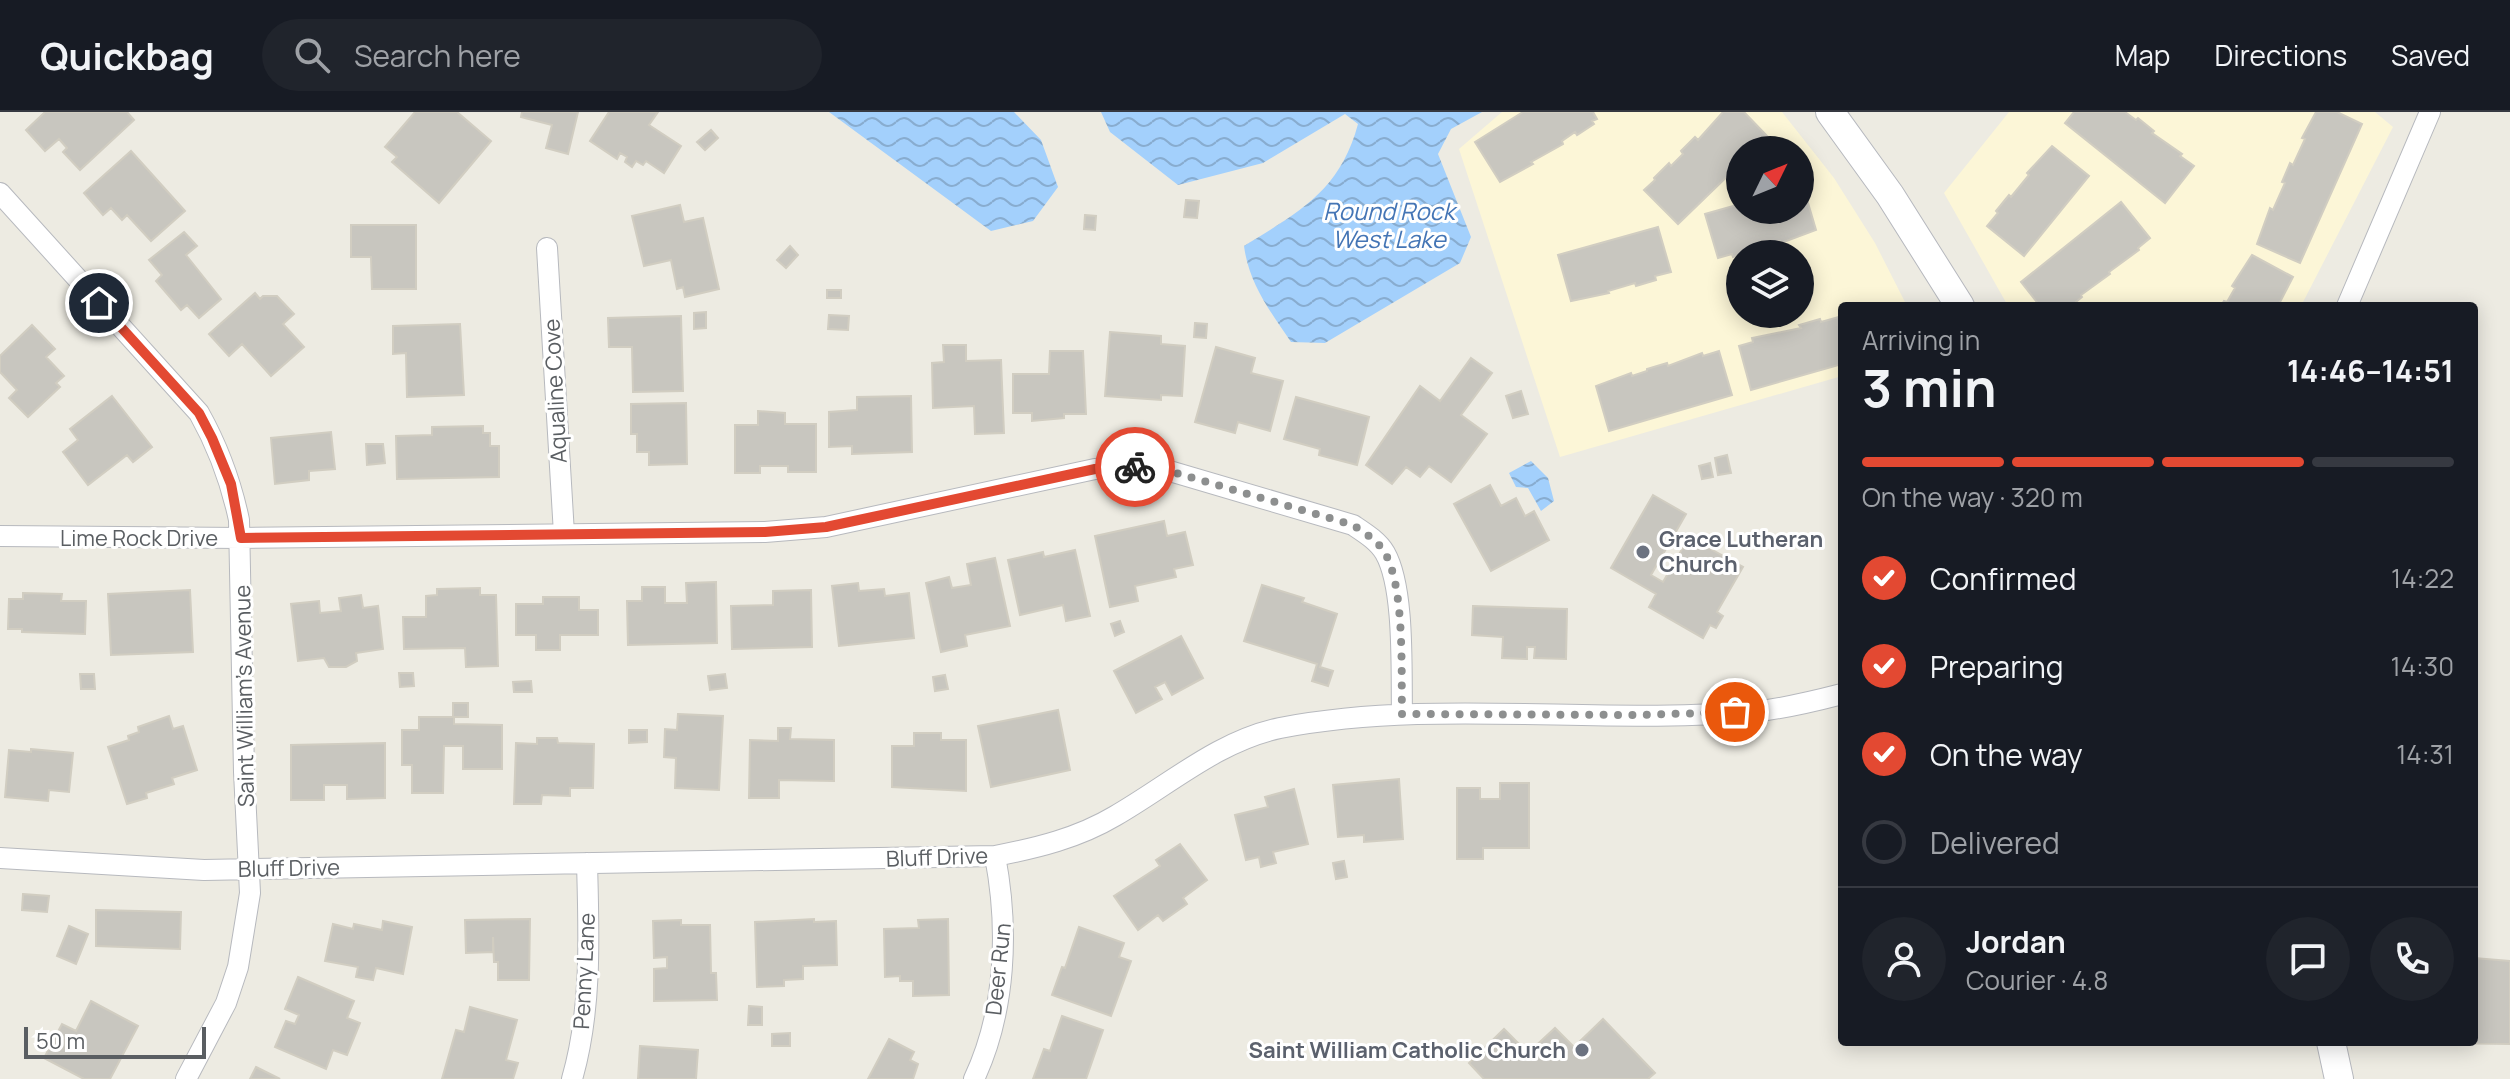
<!DOCTYPE html>
<html lang="en">
<head>
<meta charset="utf-8">
<style>
	body { margin:0; font-family:Manrope,sans-serif; background:#20242c; color:#f1f3f6; height:100vh; display:flex; flex-direction:column; font-size:30px; white-space:nowrap }
	* { box-sizing:border-box; margin:0 }
	p { font-size:26px; color:#9ea1a6 }
	.icon { flex:none; width:44px; height:44px; fill:none; stroke:currentColor; stroke-width:2; stroke-linecap:round; stroke-linejoin:round }
	.map { position:relative; flex:1; overflow:hidden }
	.panel { position:absolute; left:1838px; top:190px; width:640px; height:744px; display:flex; flex-direction:column; background:#171b24; border-radius:8px; box-shadow:0 4px 20px #0003 }
	.panel>* { flex:none }
	.needle { width:52px; rotate:47deg }
	.controls { position:absolute; left:1726px; top:24px; display:grid; gap:16px }
	.controls a { display:grid; place-items:center; width:88px; height:88px; border-radius:50%; background:#171b24; box-shadow:0 4px 20px #0003; font-size:40px }
	.scale { position:absolute; left:24px; bottom:20px; width:182px; box-sizing:border-box; padding-left:8px; border:4px solid #5a5e62; border-top:0; font-size:22px; line-height:28px; white-space:nowrap; color:#5a5e62; -webkit-text-stroke:6px #fff; paint-order:stroke }
	.pin { position:absolute; display:grid; place-items:center; width:68px; height:68px; color:#fff; margin:-34px; border:4px solid #fff; border-radius:50%; box-shadow:0 2px 8px #0007 }
	.courier { position:absolute; display:grid; place-items:center; width:80px; height:80px; margin:-40px; border:6px solid #e34932; border-radius:50%; background:#fff; color:#222; box-shadow:0 2px 10px #0007 }
	.overview em { font-style:normal; font-weight:700 }
	.overview div { display:flex; flex-direction:column-reverse }
	.overview { display:flex; align-items:center; justify-content:space-between; height:136px; padding:0 24px }
	h1 { font-size:52px; font-weight:700; line-height:60px }
	.bar { display:grid; grid-template-columns:repeat(4,1fr); gap:12px 8px; align-content:center; height:96px; padding:0 24px }
	.bar i { height:10px; border-radius:6px; background:#363941 }
	.bar .on { background:#e34932 }
	.bar p { grid-column:span 4 }
	.line { display:flex; align-items:center; gap:20px; padding:0 24px; border-top:2px solid #363941 }
	.line div { flex:1 }
	.round { display:grid; place-items:center; flex:none; width:84px; height:84px; border-radius:42px; background:#20242c }
	ol { padding:0 24px; list-style:none }
	li { display:flex; align-items:center; gap:24px; height:88px }
	li p { margin-inline-start:auto }
	li .icon { padding:8px; border-radius:50%; background:#e34932; color:#fff; stroke-width:4 }
	li:last-child { color:#9ea1a6 }
	li i { width:44px; height:44px; border:4px solid #363941; border-radius:50% }
	header { display:flex; align-items:center; gap:48px; box-sizing:border-box; height:112px; padding:0 40px; background:#171b24; border-bottom:2px solid #363941 }
	header strong { font-size:38px }
	nav { display:flex; gap:44px; margin-inline-start:auto; font-size:28px }
	.search { width:560px; height:72px; background:#20242c; display:flex; align-items:center; gap:20px; box-sizing:border-box; padding:0 28px; border-radius:44px; color:#9ea1a6; font-size:30px }
	.map>svg:first-child { display:block }
	.commercial { fill:#fcf6d7; fill-rule:evenodd }
	.water { fill:url(#water-waves) }
	.building { fill:#c8c6bf; stroke:#d1cdc1; stroke-width:2 }
	.lines { fill:none; stroke-linecap:round; stroke-linejoin:round }
	.street-casing { stroke:#b7b9be; stroke-width:22 }
	.secondary-casing { stroke:#b6b8be; stroke-width:30 }
	.street { stroke:#fff; stroke-width:20 }
	.secondary { stroke:#fff; stroke-width:28 }
	.done { stroke:#8d8f8f; stroke-width:8; stroke-dasharray:0 14.4 }
	.route { stroke:#e34932; stroke-width:10 }
	.worship-dot { fill:#6b7280; stroke:#fff; stroke-width:3 }
	.labels { text-anchor:middle; dominant-baseline:central; stroke-width:6; stroke-linejoin:round; paint-order:stroke }
	.street-label { font-size:22px; fill:#5a5e62; stroke:#fff }
	.worship-label { font-size:22px; font-weight:bold; fill:#5b616d; stroke:#fff; text-anchor:start }
	.water-label { font-size:24px; font-style:italic; fill:#4475b5; stroke:#fff }
</style>
</head>
<body>
<header>
<strong>Quickbag</strong>
<div class="search"><svg class="icon" aria-label="search" viewBox="0 0 24 24"><circle cx="10" cy="10" r="6"/><path d="M15 15l6 6"/></svg>Search here</div>
<nav><a>Map</a><a>Directions</a><a>Saved</a></nav>
</header>
<div class="map">
<svg width="2510" height="967" viewBox="0 0 2510 967">
	<defs>
		<pattern id="water-waves" width="16" height="10" patternUnits="userSpaceOnUse" patternTransform="scale(2)"><rect width="16" height="10" fill="#a3d0fc"/><path d="M0 5q4-4 8 0t8 0" fill="none" stroke="#88accf"/></pattern>
	</defs>
	<rect width="100%" height="100%" fill="#edebe2"/>
	<path class="commercial" d="M1502 0H1782L1834 66 1875 131 1907 194H1842V264L1560 345 1459 37ZM1740 38H1800V98H1740ZM1740 142H1800V202H1740Z
		M2009 0H2375L2393 15 2301 194H2008L1944 81Z"/>
	<path class="water" d="M829 0H1014L1041 28 1058 75 1033 109 991 119Z
		M1101 0H1482L1451 17 1438 42 1471 125 1460 151 1325 231 1291 230C1270 199 1249 172 1244 134 1299 100 1340 79 1358 12L1345 2 1263 51 1178 73 1110 20Z
		M1531 349 1548 366 1554 389 1541 399 1528 376 1516 375 1509 361Z"/>
	<path class="building" d="M45 0H127L134 8 80 58 63 40 67 36 59 27 45 39 26 18Z
		M415 0H457L491 29 439 91 392 50 397 45 385 35Z
		M522 0H578L568 42 546 36 552 13 521 5Z
		M609 0H658L649 13 681 34 664 61 646 49 643 53 636 49 632 55 625 50 627 45 620 41 617 47 590 29Z
		M1523 0H1593L1597 7 1592 9 1594 12 1577 23 1575 20 1562 29 1563 32 1531 50 1533 52 1500 70 1475 30Z
		M1723 0H1744L1768 25 1755 38H1740V52L1678 112 1644 78 1655 68 1654 66 1669 51 1671 54 1683 42 1681 39 1695 25 1698 28Z
		M2074 0H2125L2136 8 2138 6 2154 19 2152 21 2182 42 2180 44 2194 54 2165 91 2065 11Z
		M2316 0H2337L2362 12 2300 151 2257 132 2270 96 2273 98 2285 71 2282 70 2290 51 2293 53 2305 27 2302 26Z
		M711 18 718 26 705 38 697 30Z
		M2052 34 2089 64 2024 144 1987 114 1998 101 1996 99 2009 83 2011 85 2029 63 2027 61Z
		M131 39 185 99 151 129 127 103 122 108 111 96 103 103 84 81Z
		M1803 74 1816 118 1781 131 1780 129 1733 145 1732 142 1718 146 1705 102 1740 92V98H1800V75Z
		M1186 88 1199 89 1197 106 1184 105Z
		M2121 90 2150 126 2138 136 2139 138 2109 160 2110 162 2081 183 2082 185 2071 194H2040L2021 170Z
		M680 93 684 110 703 106 719 177 685 185 683 175 677 177 671 148 644 154 632 104Z
		M1085 103 1096 104 1095 118 1084 117Z
		M351 113H416V177H372L371 145H351Z
		M1658 115 1671 160 1655 164 1656 168 1636 174 1635 171 1608 179 1609 181 1571 189 1558 143Z
		M184 120 197 134 186 143 221 187 199 206 187 193 181 198 156 169 162 163 149 148Z
		M790 134 798 143 786 156 777 148Z
		M2252 143 2293 165 2278 194H2221L2224 189 2227 190 2235 176 2232 174Z
		M827 178H841V186H827Z
		M255 181 260 187 263 184H277L294 202 283 212 304 235 271 264 242 232 229 244 209 222Z
		M706 200V216L694 217V201Z
		M829 203 849 204 848 218 828 217Z
		M681 204 683 279 633 280 632 235H609L608 206Z
		M1842 204V252L1751 278 1739 234 1753 230 1752 226 1801 216 1799 213 1820 207 1821 210Z
		M1195 211 1207 212 1206 226 1194 225Z
		M460 212 464 283 407 285 406 241 393 242V214Z
		M32 213 55 237 46 245 64 264 56 271 60 275 28 305 9 286 17 278 0 260V244Z
		M1110 220 1161 224V232L1185 234 1182 284 1161 283V288L1105 284Z
		M943 233H966V249L1001 248 1004 321 975 322 974 294 933 296 932 251 944 250Z
		M1216 235 1255 246 1251 261 1283 269 1270 319 1238 310 1235 321 1195 310Z
		M1050 239H1083L1086 302H1064V306L1032 309V301H1013V262H1049Z
		M1719 239 1732 283 1609 319 1596 274 1631 261 1632 264 1647 259V257L1667 251 1668 254 1702 241 1703 244Z
		M1471 246 1492 261 1461 303 1487 322 1451 370 1429 354 1420 365 1406 355 1392 372 1366 353 1420 274 1440 289Z
		M1521 279 1528 302 1513 306 1506 284Z
		M112 284 152 335 133 350 127 343 88 373 63 340 78 328 70 317Z
		M911 284 912 340 852 342V334L829 335V300L857 298V285Z
		M1296 285 1369 305 1357 353 1319 343 1320 337 1284 327Z
		M686 291 687 352 649 353V340H637V322H631V292Z
		M758 299 785 301V312H816V360H788V354H760V361H735V313H758Z
		M483 314V321H490V334H499V365L397 367 396 324 432 323V315Z
		M331 320 335 357 309 359V368L275 372 271 326Z
		M366 332H383L385 351 367 353Z
		M1727 343 1731 361 1718 363 1715 346Z
		M1710 351 1713 365 1702 367 1699 354Z
		M1490 373 1501 394 1516 386 1525 404 1534 399 1549 428 1491 459 1454 392Z
		M1653 383 1686 402 1651 463 1663 470 1689 425 1743 455 1717 500 1723 504 1716 516 1710 513 1703 526 1649 495 1656 482 1611 456Z
		M1164 409 1167 424 1185 420 1193 453 1174 457 1176 465 1135 474 1138 489 1110 495 1095 424Z
		M1075 438 1090 504 1066 509 1063 493 1020 503 1008 448 1043 440 1044 445Z
		M995 446 1010 514 965 523 967 534 941 540 926 471 949 465 952 476 971 473 967 452Z
		M716 470 717 531 628 533 627 489H642V475H665V491H687L686 471Z
		M858 471 859 479 884 477 885 484 909 481 914 526 839 534 832 474Z
		M1262 473 1304 486 1302 490 1337 502 1320 555 1333 559 1328 574 1312 569 1317 552 1244 529Z
		M480 476V483H496L498 554 466 555 465 536 404 537 403 505H426V484L437 483V477Z
		M190 478 193 540 111 543 108 482Z
		M811 478 812 535 732 537 731 494 773 493V479Z
		M23 481 62 482 61 489H86L85 522 22 520V517H8L9 487H23Z
		M361 483 363 496 378 494 383 537 356 541 357 549 346 555H329L324 546 298 549 291 492 319 489 320 501 341 499 339 486Z
		M543 485H579V498H598V523H560V538H536V523H516V492H543Z
		M1473 494 1567 497 1566 547 1534 546 1535 535H1527V547L1502 546 1503 525 1472 523Z
		M1120 509 1124 520 1115 524 1111 512Z
		M1181 524 1203 566 1172 583 1165 570 1155 575 1162 587 1136 601 1114 559Z
		M399 561H413L414 574 400 575Z
		M80 562H94L95 577H81Z
		M725 562 727 576 710 578 708 564Z
		M945 563 948 577 935 579 933 565Z
		M531 569 532 580H514L513 570Z
		M453 591H468V605H454V612L502 613V657H463V634H444L443 681H412V653H402V618H419V605H453Z
		M1058 598 1070 658 991 675 978 614Z
		M678 602 723 604 719 678 675 676 676 646 664 645 665 617 677 618Z
		M169 604 173 617 183 614 197 658 172 666 174 672 146 681 147 686 127 692 108 635 129 628 128 624 139 620 138 615Z
		M778 616H791L790 627 834 628V669L779 668V686H749L750 628 778 629Z
		M629 618H647V630L629 631Z
		M914 621H941V628H966V679L892 675V634H914Z
		M537 626H557L558 631 594 632 593 676H570V684L542 683 541 692H514L516 631 537 632Z
		M385 631V686L347 687V673H324V688H291V633Z
		M31 637 73 641 69 680 49 678 48 689 5 685 9 638 31 640Z
		M1399 667 1403 727 1364 730V723L1338 725 1333 673Z
		M1500 671H1529V736H1483V747H1457V676H1480V687H1500Z
		M1294 677 1308 732 1273 740 1276 751 1261 755 1259 745 1246 748 1235 703 1268 695 1265 685Z
		M1180 732 1207 768 1183 786 1187 792 1163 809 1158 803 1138 818 1114 784 1160 754 1156 748Z
		M1344 749 1347 765 1336 767 1333 751Z
		M23 782 49 784 47 800 22 798Z
		M96 798 181 800 180 837 96 834Z
		M530 807 529 868H498V850H494L493 825V840L466 841 465 808Z
		M814 807V810L836 809 837 853 803 854V867L784 868V874L757 875 755 810Z
		M948 807 949 883 913 884V869H900V864L885 865 884 817 919 816 918 808Z
		M681 808V813H710L711 861H716L717 888 654 889V857L667 856V845L654 846 653 809Z
		M383 809 412 815 403 862 376 856 373 868 356 865 358 855 325 849 333 812 353 817 354 812 382 818Z
		M69 814 88 822 76 852 57 844Z
		M1079 815 1124 831 1119 845 1131 849 1111 904 1052 883 1062 855 1065 856Z
		M2474 846 2510 849V932L2437 931 2474 930Z
		M298 865 354 889 347 906 360 911 347 943 333 938 326 957 275 935 286 909 295 912 299 903 285 897Z
		M91 889 138 914 110 967H84L44 946 62 912 76 919Z
		M749 894 762 895V913H748Z
		M470 895 517 908 506 948 518 951 513 967H442L456 918 464 920Z
		M1062 904 1103 918 1086 967H1033L1044 937 1050 939Z
		M1603 907 1655 961 1648 967H1484L1469 951 1504 917 1528 941 1555 916 1574 935Z
		M790 921V934H772V922Z
		M889 927 914 940 910 948 918 952 913 967H868Z
		M640 934 698 938 696 967H638Z
		M256 955 280 967H250Z"/>
	<g class="lines">
		<defs>
			<path id="street" d="M0 81 199 301C218 335 231 370 239 408L244 660 250 781 238 855 226 891 186 967
				M547 136 564 422
				M2347 194 2430 0
				M0 424 241 426 765 420 826 415 1095 357 1135 355 1173 360 1353 413C1365 421 1378 429 1385 441 1405 476 1401 560 1402 602
				M0 746 204 758 995 744C1037 736 1078 726 1115 704 1169 673 1218 629 1280 616 1438 586 1600 614 1759 599 1787 596 1815 589 1842 582
				M572 967C592 898 589 822 587 751
				M974 967C1006 899 1009 817 995 744"/>
			<path id="secondary" d="M1830 0 1890 83 1960 194
				M2331 930 2339 967"/>
		</defs>
		<use href="#street" class="street-casing"/>
		<use href="#secondary" class="secondary-casing"/>
		<use href="#street" class="street"/>
		<use href="#secondary" class="secondary"/>
	</g>
	<g class="lines">
		<path class="done" d="M1135 355 1173 360 1353 413C1365 421 1378 429 1385 441 1405 476 1401 560 1402 602L1639 603 1735 600"/>
		<path class="route" d="M99 191 199 301 212 326 231 372 241 426 765 420 826 415 1095 357 1135 355"/>
	</g>
	<g class="worship-dot">
		<circle cx="1643" cy="440" r="8"/>
		<circle cx="1582" cy="938" r="8"/>
	</g>
	<g class="labels">
		<g class="street-label">
			<text transform="translate(555 279) rotate(-93)">Aqualine Cove</text>
			<text x="139" y="426">Lime Rock Drive</text>
			<text transform="translate(244 584) rotate(-91)">Saint William's Avenue</text>
			<text transform="translate(937 745) rotate(-2)">Bluff Drive</text>
			<text transform="translate(289 756) rotate(-1)">Bluff Drive</text>
			<text transform="translate(998 857) rotate(-84)">Deer Run</text>
			<text transform="translate(584 859) rotate(-87)">Penny Lane</text>
		</g>
		<g class="worship-label">
			<text x="1659" y="427">Grace Lutheran<tspan x="1659" dy="25">Church</tspan></text>
			<text x="1566" y="938" text-anchor="end">Saint William Catholic Church</text>
		</g>
		<g class="water-label">
			<text x="1389" y="98">Round Rock<tspan x="1389" dy="28">West Lake</tspan></text>
		</g>
	</g>
</svg>
<div class="controls">
<a><svg class="needle" viewBox="-14 -14 28 28"><path d="M0-13l5 13h-10z" fill="#e53935"/><path d="M0 13l5-13h-10z" fill="#9ea1a6"/></svg></a>
<a><svg class="icon" aria-label="layers" viewBox="0 0 24 24"><path d="M12 4l9 5-9 5-9-5zM3 14l9 5 9-5"/></svg></a>
</div>
<div class="scale">50 m</div>
<div class="pin" style="left:1735px;top:600px;background:#ea580c"><svg class="icon" aria-label="bag" viewBox="0 0 24 24"><path d="M5 8h14l-1 12H6zM9 8a3 3 0 0 1 6 0"/></svg></div>
<div class="pin" style="left:99px;top:191px;background:#1f2937"><svg class="icon" aria-label="home" viewBox="0 0 24 24"><path d="M3 11l9-7 9 7M6 9v11h12V9"/></svg></div>
<div class="courier" style="left:1135px;top:355px"><svg class="icon" aria-label="bike" viewBox="0 0 24 24"><circle cx="6" cy="16" r="4"/><circle cx="18" cy="16" r="4"/><path d="M6 16l4-8h5l3 8M10 8l3 8H6M13 5h3"/></svg></div>
<section class="panel">
<div class="overview"><div><h1>3 min</h1><p>Arriving in</p></div><em>14:46–14:51</em></div>
<div class="bar"><i class="on"></i><i class="on"></i><i class="on"></i><i></i><p>On the way · 320 m</p></div>
<ol>
<li><svg class="icon" aria-label="check" viewBox="0 0 24 24"><path d="M5 12l5 5 9-10"/></svg>Confirmed<p>14:22</p></li>
<li><svg class="icon" aria-label="check" viewBox="0 0 24 24"><path d="M5 12l5 5 9-10"/></svg>Preparing<p>14:30</p></li>
<li><svg class="icon" aria-label="check" viewBox="0 0 24 24"><path d="M5 12l5 5 9-10"/></svg>On the way<p>14:31</p></li>
<li><i></i>Delivered</li>
</ol>
<div class="line" style="height:144px"><a class="round"><svg class="icon" aria-label="person" viewBox="0 0 24 24"><circle cx="12" cy="8" r="4"/><path d="M4 21q1-7 8-7t8 7"/></svg></a><div><b>Jordan</b><p>Courier · 4.8</p></div><a class="round"><svg class="icon" aria-label="chat" viewBox="0 0 24 24"><path d="M4 5h16v11H9l-5 4z"/></svg></a><a class="round"><svg class="icon" aria-label="phone" viewBox="0 0 24 24"><path d="M5 4h4l2 5-3 2q2 4 5 5l2-3 5 2v4C11 20 4 13 5 4z"/></svg></a></div>
</section>
</div>
</body>
</html>
